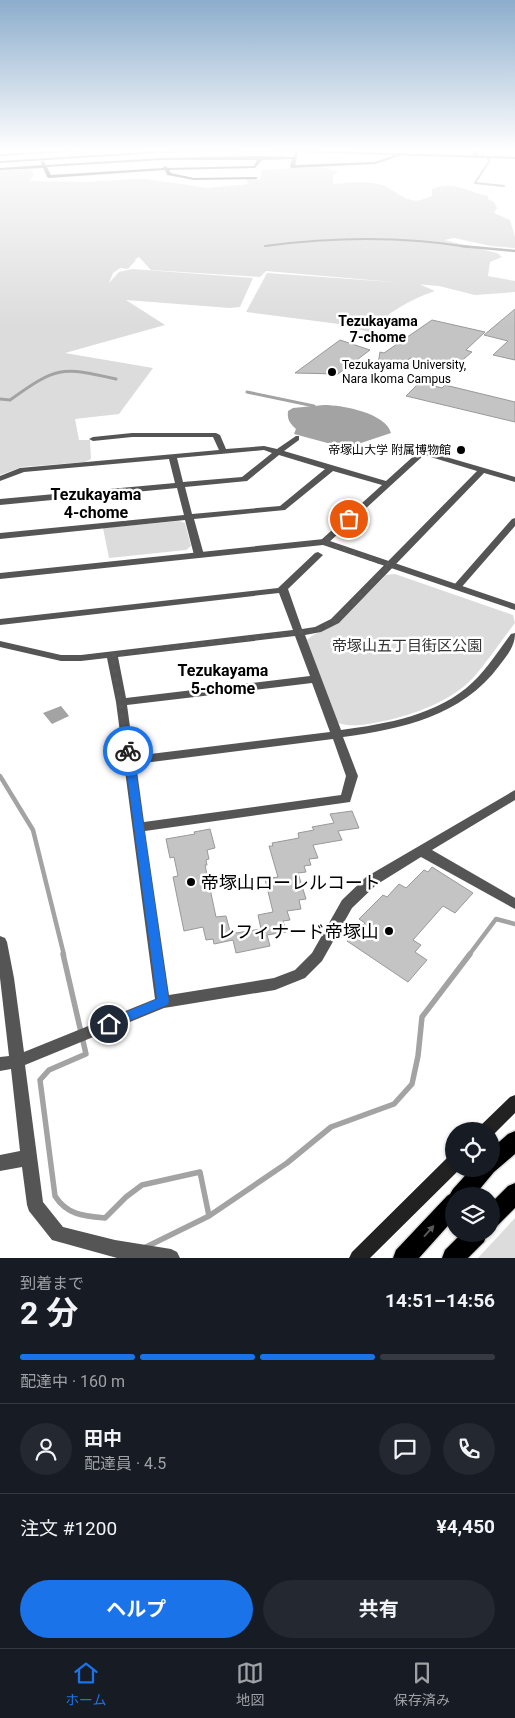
<!DOCTYPE html>
<html lang="ja">
<head>
<meta charset="utf-8">
<style>
	body { margin:0; font-family:Roboto,"Noto Sans JP",sans-serif; background:#242831; color:#f1f3f6; height:100vh; display:flex; flex-direction:column; font-size:19px; white-space:nowrap }
	* { box-sizing:border-box; margin:0 }
	p { font-size:16px; color:#9ea1a6 }
	.icon { flex:none; width:28px; height:28px; fill:none; stroke:currentColor; stroke-width:2; stroke-linecap:round; stroke-linejoin:round }
	.map { position:relative; height:1258px; overflow:hidden }
	.sheet { display:flex; flex-direction:column; background:#171b24; flex:1 }
	.sheet>* { flex:none }
	.fabs { position:absolute; left:445px; top:1122px; display:grid; gap:10px }
	.fabs a { display:grid; place-items:center; width:55px; height:55px; border-radius:50%; background:#171b24; box-shadow:0 1px 4px #0004; font-size:25px }
	.pin { position:absolute; display:grid; place-items:center; width:42px; height:42px; color:#fff; margin:-21px; border:2px solid #fff; border-radius:50%; box-shadow:0 1px 5px #0007 }
	.courier { position:absolute; display:grid; place-items:center; width:50px; height:50px; margin:-25px; border:4px solid #1a73e8; border-radius:50%; background:#fff; color:#222; box-shadow:0 1px 6px #0007 }
	.head em { font-style:normal; font-weight:700 }
	.head div { display:flex; flex-direction:column-reverse }
	.head { display:flex; align-items:center; justify-content:space-between; height:85px; padding:0 20px }
	h1 { font-size:32px; font-weight:700; line-height:38px }
	.bar { display:grid; grid-template-columns:repeat(4,1fr); gap:8px 5px; align-content:center; height:60px; padding:0 20px }
	.bar i { height:6px; border-radius:4px; background:#363941 }
	.bar .current { background:#1a73e8 }
	.bar p { grid-column:span 4 }
	.line { display:flex; align-items:center; gap:12px; padding:0 20px; border-top:1px solid #363941 }
	.line div { flex:1 }
	.round { display:grid; place-items:center; flex:none; width:52px; height:52px; border-radius:26px; background:#242831 }
	.action { display:flex; gap:10px; margin-top:auto; padding:10px 20px }
	.action a { flex:1; height:58px; border-radius:30px; background:#1a73e8; color:#fff; font-size:20px; font-weight:700; line-height:58px; text-align:center }
	.action a+a { background:#242831; color:#f1f3f6 }
	.tab-bar { display:flex; justify-content:space-around; align-items:center; height:70px; border-top:1px solid #363941; background:#171b24; font-size:14px; color:#9ea1a6 }
	.tab-bar a { display:grid; justify-items:center; gap:2px }
	.tab-bar .current { color:#1a73e8 }
	.map>svg:first-child { display:block }
	.green { fill:#dcdcdc }
	.water { fill:#a3a3a3 }
	.lines { fill:none; stroke-linecap:round; stroke-linejoin:round }
	.stream-far4 { stroke:#a3a3a3; stroke-width:2 }
	.stream-far3 { stroke:#a3a3a3; stroke-width:2.5 }
	.stream-far2 { stroke:#a3a3a3; stroke-width:3 }
	.stream-far1 { stroke:#a3a3a3; stroke-width:4.5 }
	.stream { stroke:#a3a3a3; stroke-width:5.5 }
	.building { fill:#c4c4c4; stroke:#999 }
	.primary-casing { stroke:#dbdbdb; stroke-width:3 }
	.minor { fill:#555; fill-rule:evenodd }
	.tertiary { fill:#555; fill-rule:evenodd }
	.secondary { fill:#222; fill-rule:evenodd }
	.primary { fill:#000; fill-rule:evenodd }
	.oneway { fill:#595959 }
	.route { fill:#1a73e8 }
	.done { stroke:#595959; stroke-width:5; stroke-dasharray:0 9 }
	.poi-dot { fill:#000; stroke:#fff; stroke-width:2 }
	.labels { text-anchor:middle; dominant-baseline:central; stroke-width:5; stroke-linejoin:round; paint-order:stroke }
	.far-poi-label { font-size:12px; fill:#000; stroke:#fff; text-anchor:start }
	.far-neighbourhood-label { font-size:14px; font-weight:bold; fill:#000; stroke:#fff }
	.park-label { font-size:15px; fill:#333; stroke:#fff }
	.neighbourhood-label { font-size:16px; font-weight:bold; fill:#000; stroke:#fff }
	.near-poi-label { font-size:18px; fill:#000; stroke:#fff; text-anchor:start }
</style>
</head>
<body>
<div class="map">
<svg width="515" height="1258" viewBox="0 0 515 1258">
	<rect width="100%" height="100%" fill="#fff"/>
	<path class="green" d="M319 167 338 171 333 176V184C350 183 369 180 385 186 396 191 408 204 421 200 425 199 428 197 432 196V189C453 180 468 192 488 196V199L494 202 497 208 494 213 510 220 515 237V248L491 246 454 238 444 240 497 253 502 257 490 262 488 276 515 281V292L475 295 439 286 266 271 260 277 151 270 139 257 134 260H136L128 269 120 268 113 273 109 283 119 272 132 269 253 278 240 307 230 308 126 300 165 325 65 353 153 368 119 414 75 419 79 440H90L91 459 85 462 22 467 0 475V170L31 169 34 176 29 180 31 181 87 182 126 179H146L208 188 248 184 246 179H260L262 170Z
		M267 273 419 284 435 291C408 300 389 312 369 332L339 324 246 312Z
		M179 521 185 523 191 546 186 550 109 558 103 528Z
		M395 574 513 615 515 623C501 641 488 661 473 678 450 702 415 714 384 721 369 724 353 728 338 723L307 640C316 631 330 629 341 621L386 575Z
		M515 1218V1258H478Z"/>
	<path class="water" d="M324 405C342 405 386 413 391 433L346 448 294 434 296 429C290 423 287 420 288 411L293 408Z
		M61 706 69 716 52 724 43 713Z"/>
	<g class="lines">
		<path class="stream-far4" d="M482 150V155L490 160 475 183 504 186
			M265 246C333 237 401 236 469 247"/>
		<path class="stream-far3" d="M461 246 515 251"/>
		<path class="stream-far2" d="M247 392 314 406
			M0 399 10 400C56 367 61 366 116 379"/>
		<path class="stream-far1" d="M0 776 33 830 64 955
			M469 955 496 919 515 924"/>
		<path class="stream" d="M63 954 86 1054 49 1070 40 1080 55 1196C67 1215 84 1216 105 1218L126 1197 142 1185 200 1172 209 1216
			M146 1247 209 1216 287 1163 331 1127 394 1104 412 1084 418 1056 422 1017 470 954"/>
	</g>
	<path class="building" d="M515 309V360L493 355 508 341 484 335Z
		M432 320 485 332 466 350 472 352 453 368 410 358 398 369 378 364 380 352 384 353Z
		M340 340 370 350 338 374 295 373Z
		M420 382 442 388 445 385 515 402V422L406 396Z
		M352 811 359 828 338 831 342 840 313 845 318 858 309 859 311 865 304 866 306 872 298 873 306 899 299 900 301 909 287 911 290 920 283 921 286 932 267 935 270 946 236 953 233 940 214 944 213 939 206 940 203 927 184 931 173 877 178 876 174 857 170 858 166 839 195 834 194 832 210 829 215 848 207 850 209 859 206 860 207 865H205L216 917 226 916 230 931 235 930 236 933 261 929 258 915 273 912 265 879 278 877 269 846H273L272 843 299 838 298 833 314 830 312 827 334 823 330 814Z
		M432 867 473 893 455 913 443 906 413 940 421 945 415 952 427 960 408 982 347 941 365 923 359 919 383 895 387 897 399 884 406 888 424 870 428 872Z"/>
	<g class="lines">
		<defs>
			<path id="primary" d="M515 1131V1154L494 1172 474 1196H454V1219L419 1258H393L396 1250 447 1196 450 1194 453 1189 471 1169H491V1149L508 1134Z
				M515 1183V1208L498 1225 491 1228V1203L508 1186Z
				M461 1234H487L484 1242 468 1258H442L445 1250Z"/>
		</defs>
		<use href="#primary" class="primary-casing"/>
		<path class="minor" d="M77 150H99L0 156V154Z
			M472 150H476L478 157H474Z
			M296 151 298 152 295 165 375 162 401 153 405 154 375 164 292 168 290 167 292 159 262 160 255 168 169 170 171 173 194 178 258 177 256 179 194 180 167 175 165 170 49 178 47 177 43 168 0 170V168L42 165 41 162 43 161 46 165 162 158 261 156 293 157ZM162 160H257L254 166 168 168 165 166 163 168 51 175 47 167Z
			M132 433H216L220 435 226 449 264 446 277 449 296 436H299V440L284 451 386 481 417 453 395 447V443H398L515 477V482L484 473 339 623 321 632 305 635 341 730C386 724 439 715 473 682 488 668 499 650 511 634L515 633C515 647 507 655 499 666 462 716 402 729 343 737L358 776 350 802 145 831 169 995 274 978 295 970 312 953 342 900 366 877 515 790V800L432 850 515 898V909L421 857 376 885 352 908 322 961 305 978 275 990 164 1008 25 1065 43 1202 63 1227 115 1240 171 1249 177 1252 180 1258H117L52 1240 29 1211 27 1205 22 1167 0 1171V1155L20 1151 11 1069 0 1071V1057L9 1056 0 978V936L5 938 7 942 14 978 24 1052 155 999 116 702 107 658 81 661H61L0 647V641L61 655H81L293 630 279 593 0 625V619L278 588 315 553 318 552 323 555 321 557 288 589 302 629 315 627 331 619 477 471 424 455 327 544 324 545 320 542 321 540 382 485 333 471 285 510 194 519 204 555 199 558 194 555 185 520 0 539V533L184 515 177 488 0 505V499L175 483 169 459 24 472 0 481V476L20 468 219 450 213 437H132L93 441 89 439 93 437ZM264 450 272 453 242 477 183 482 177 458ZM279 455 325 469 280 506 192 514 185 487 247 481ZM295 636 310 676 126 698 118 657ZM312 683 330 732 134 756 127 705ZM333 739 346 776 341 795 144 822 136 764Z
			M515 518V526L460 589H454L452 587 454 585 512 519Z"/>
		<path class="tertiary" d="M208 150H292L515 157V159L259 151 160 153 0 163V161L160 151Z
			M324 539 515 604V610L323 545 0 579V573Z"/>
		<path class="secondary" d="M515 1095V1113L492 1136 491 1131H478L480 1126 510 1097Z
			M454 1155V1169H460L370 1258H349L352 1252 448 1157Z"/>
		<use href="#primary" class="primary"/>
	</g>
	<defs><path id="oneway-solid" d="M-6-.8H1V-3.2L6.5 0L1 3.2V.8H-6Z" transform="scale(1.25)"/></defs>
	<use class="oneway" href="#oneway-solid" transform="translate(429 1231) rotate(-48)"/>
	<linearGradient id="sky" x2="0" y2="1"><stop stop-color="#8cadcc"/><stop offset="0.46" stop-color="#fff"/><stop offset="1" stop-color="#fff" stop-opacity="0"/></linearGradient>
	<rect width="515" height="326" fill="url(#sky)"/>
	<path class="route" d="M128 747 133 751 169 1002 167 1005 109 1029 105 1028 103 1024 105 1021 157 999 124 751Z"/>
	<g class="lines">
		<path class="done" d="M128 751 112 655 317 630 335 621 390 565 324 542 349 519"/>
	</g>
	<g class="poi-dot">
		<circle cx="332" cy="372" r="5"/>
		<circle cx="461" cy="450" r="5"/>
		<circle cx="191" cy="882" r="5"/>
		<circle cx="389" cy="931" r="5"/>
	</g>
	<g class="labels">
		<g class="far-poi-label">
			<text x="342" y="365">Tezukayama University,<tspan x="342" dy="14">Nara Ikoma Campus</tspan></text>
			<text x="451" y="450" text-anchor="end">帝塚山大学 附属博物館</text>
		</g>
		<g class="far-neighbourhood-label">
			<text x="378" y="321">Tezukayama<tspan x="378" dy="16">7-chome</tspan></text>
		</g>
		<g class="park-label">
			<text x="407" y="646">帝塚山五丁目街区公園</text>
		</g>
		<g class="neighbourhood-label">
			<text x="96" y="494">Tezukayama<tspan x="96" dy="18">4-chome</tspan></text>
			<text x="223" y="670">Tezukayama<tspan x="223" dy="18">5-chome</tspan></text>
		</g>
		<g class="near-poi-label">
			<text x="201" y="882">帝塚山ローレルコート</text>
			<text x="379" y="931" text-anchor="end">レフィナード帝塚山</text>
		</g>
	</g>
</svg>
<div class="fabs">
<a><svg class="icon" aria-label="locate" viewBox="0 0 24 24"><circle cx="12" cy="12" r="6"/><path d="M12 2v4M12 18v4M2 12h4M18 12h4"/></svg></a>
<a><svg class="icon" aria-label="layers" viewBox="0 0 24 24"><path d="M12 4l9 5-9 5-9-5zM3 14l9 5 9-5"/></svg></a>
</div>
<div class="pin" style="left:349px;top:519px;background:#ea580c"><svg class="icon" aria-label="bag" viewBox="0 0 24 24"><path d="M5 8h14l-1 12H6zM9 8a3 3 0 0 1 6 0"/></svg></div>
<div class="pin" style="left:109px;top:1024px;background:#1f2937"><svg class="icon" aria-label="home" viewBox="0 0 24 24"><path d="M3 11l9-7 9 7M6 9v11h12V9"/></svg></div>
<div class="courier" style="left:128px;top:751px"><svg class="icon" aria-label="bike" viewBox="0 0 24 24"><circle cx="6" cy="16" r="4"/><circle cx="18" cy="16" r="4"/><path d="M6 16l4-8h5l3 8M10 8l3 8H6M13 5h3"/></svg></div>
</div>
<section class="sheet">
<div class="head"><div><h1>2 分</h1><p>到着まで</p></div><em>14:51–14:56</em></div>
<div class="bar"><i class="current"></i><i class="current"></i><i class="current"></i><i></i><p>配達中 · 160 m</p></div>
<div class="line" style="height:90px"><a class="round"><svg class="icon" aria-label="person" viewBox="0 0 24 24"><circle cx="12" cy="8" r="4"/><path d="M4 21q1-7 8-7t8 7"/></svg></a><div><b>田中</b><p>配達員 · 4.5</p></div><a class="round"><svg class="icon" aria-label="chat" viewBox="0 0 24 24"><path d="M4 5h16v11H9l-5 4z"/></svg></a><a class="round"><svg class="icon" aria-label="phone" viewBox="0 0 24 24"><path d="M5 4h4l2 5-3 2q2 4 5 5l2-3 5 2v4C11 20 4 13 5 4z"/></svg></a></div>
<div class="line" style="height:65px"><div>注文 #1200</div><b>¥4,450</b></div>
<div class="action"><a>ヘルプ</a><a>共有</a></div>
</section>
<nav class="tab-bar">
<a class="current"><svg class="icon" aria-label="home" viewBox="0 0 24 24"><path d="M3 11l9-7 9 7M6 9v11h12V9"/></svg>ホーム</a>
<a><svg class="icon" aria-label="map" viewBox="0 0 24 24"><path d="M3 6l6-2 6 2 6-2v14l-6 2-6-2-6 2zM9 4v14M15 6v14"/></svg>地図</a>
<a><svg class="icon" aria-label="saved" viewBox="0 0 24 24"><path d="M7 4h10v16l-5-4-5 4z"/></svg>保存済み</a>
</nav>
</body>
</html>
